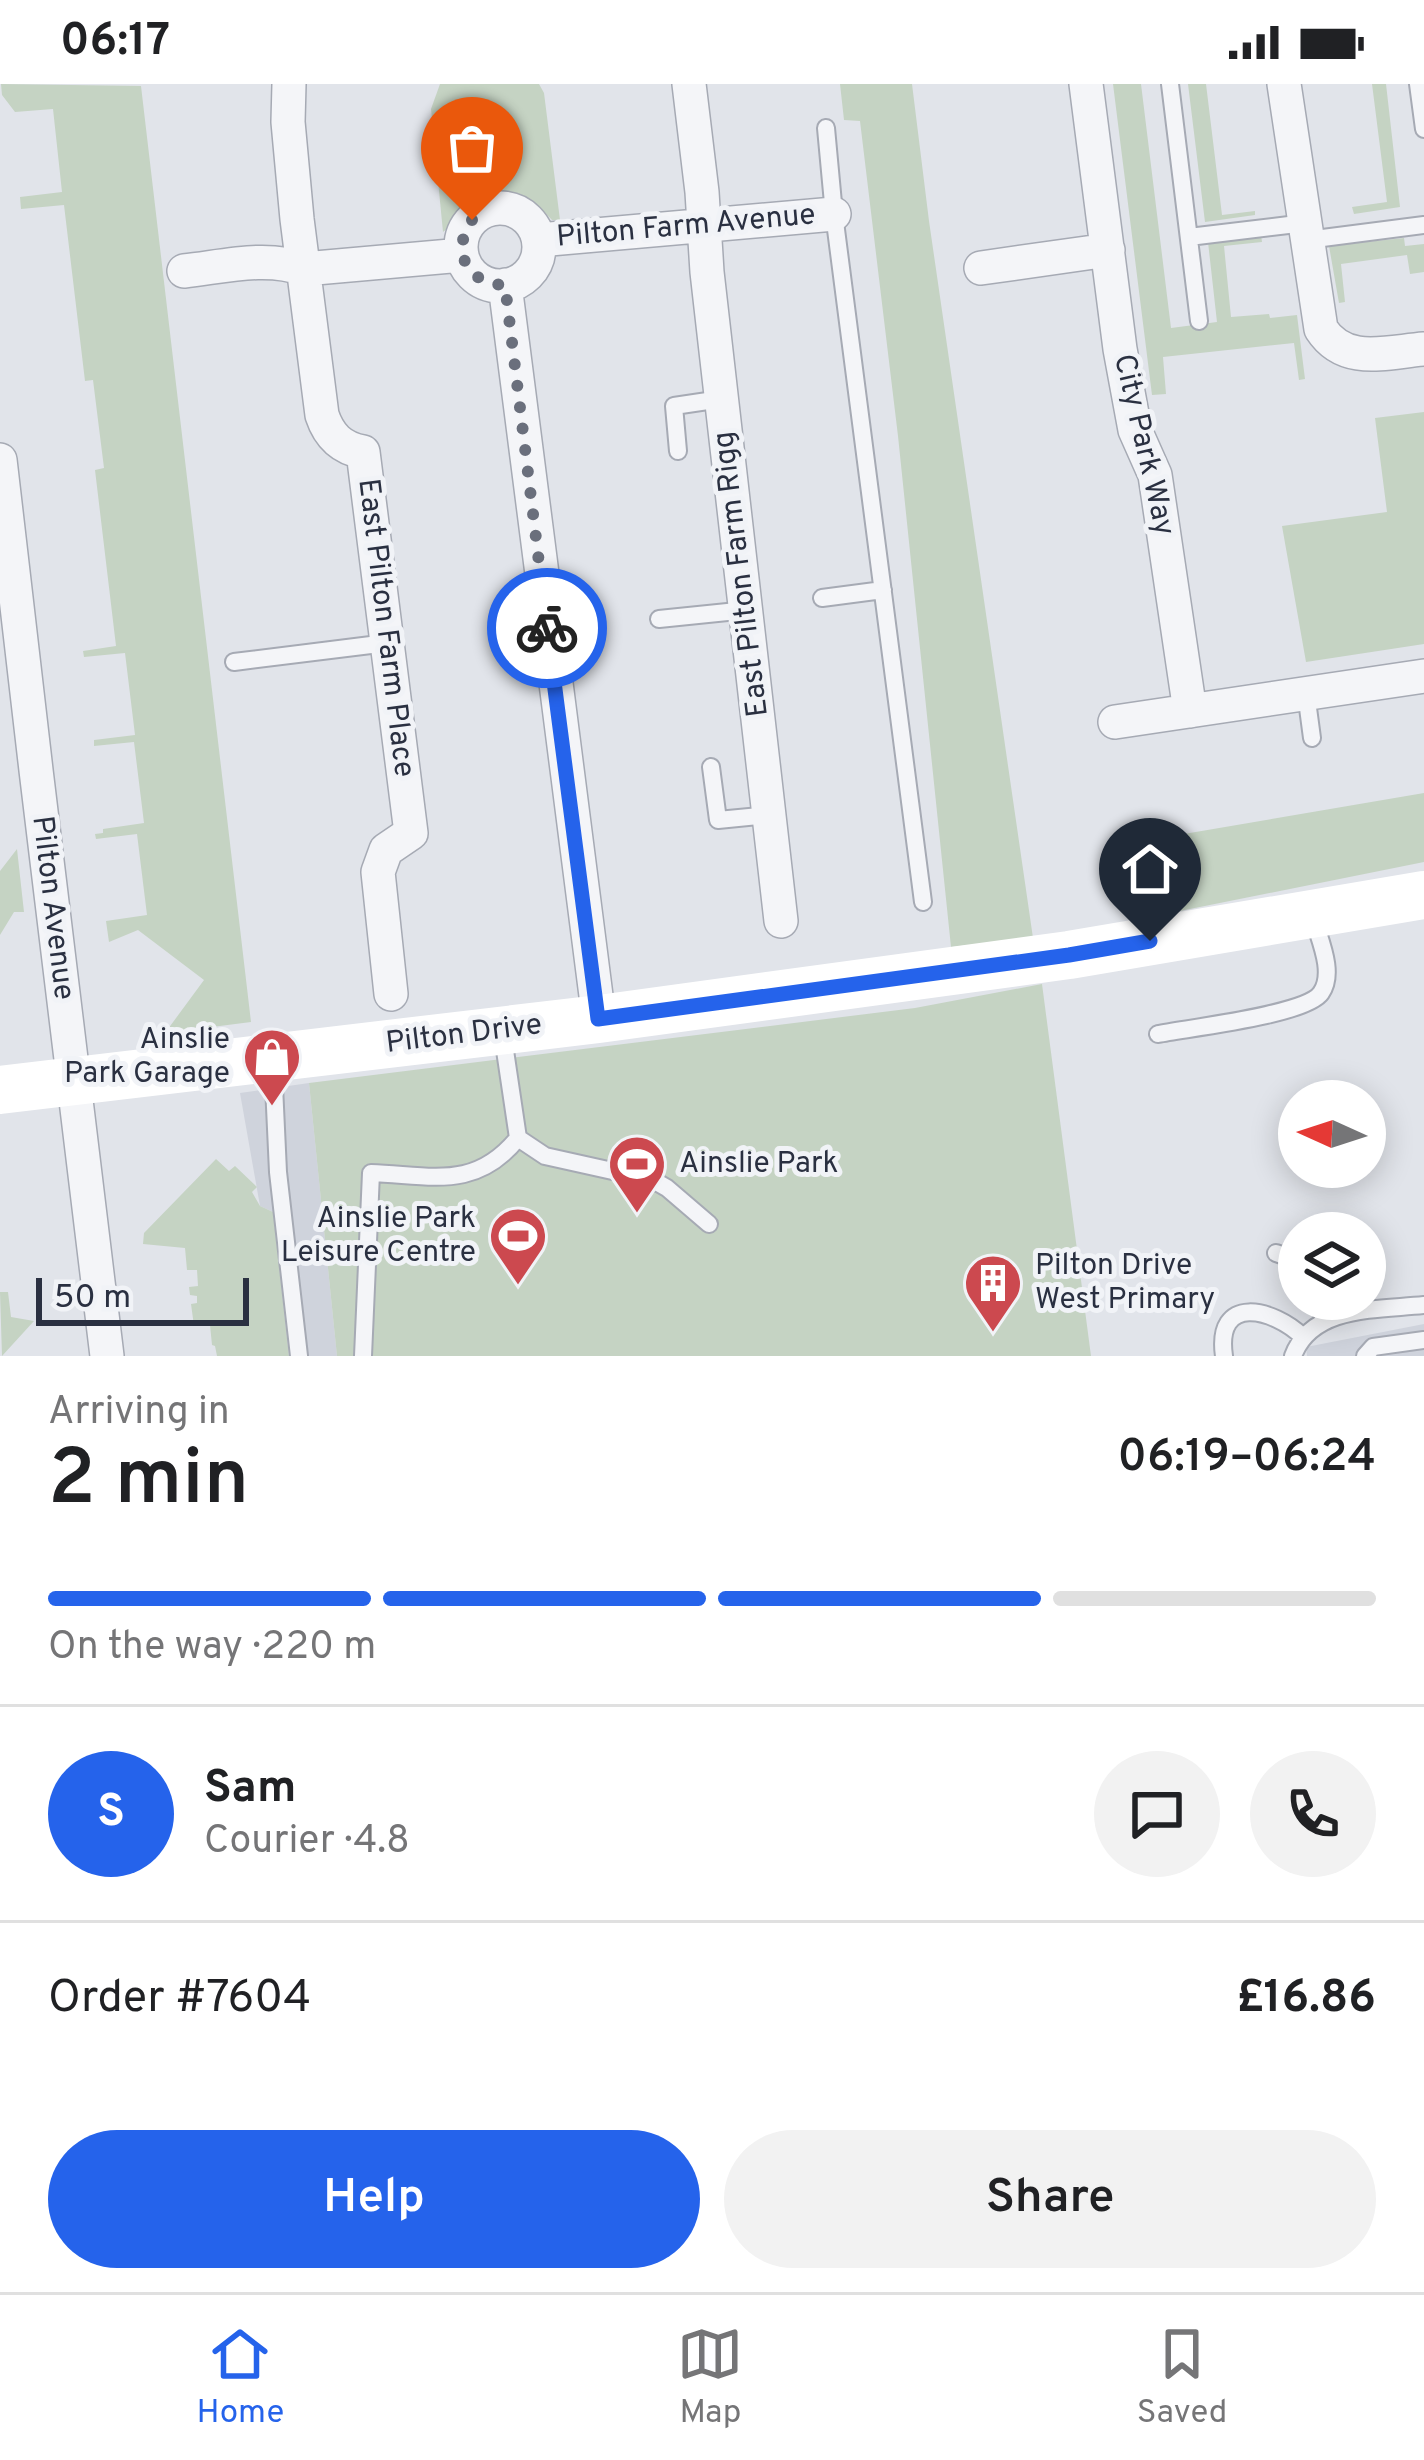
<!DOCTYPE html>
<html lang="en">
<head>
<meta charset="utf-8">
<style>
	body { margin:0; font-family:Overpass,sans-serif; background:#f2f2f2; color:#202124; height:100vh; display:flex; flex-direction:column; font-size:45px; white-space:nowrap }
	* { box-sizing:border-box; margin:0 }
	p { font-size:39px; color:#757577 }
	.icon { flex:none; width:66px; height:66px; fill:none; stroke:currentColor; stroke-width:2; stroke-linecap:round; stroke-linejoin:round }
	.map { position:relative; height:1272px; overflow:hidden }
	.sheet { display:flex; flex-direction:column; background:#fff; flex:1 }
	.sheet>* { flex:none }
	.needle { width:78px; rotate:273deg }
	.fabs { position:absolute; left:1278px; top:996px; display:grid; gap:24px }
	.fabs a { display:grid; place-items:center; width:108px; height:108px; border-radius:50%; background:#fff; box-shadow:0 6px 30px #0003; font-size:60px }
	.scale { position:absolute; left:36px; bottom:30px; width:213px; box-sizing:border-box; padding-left:12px; border:6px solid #2a3041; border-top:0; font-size:33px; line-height:42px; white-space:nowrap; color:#2a3041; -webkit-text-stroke:9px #f1f3f7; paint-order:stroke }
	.pin { position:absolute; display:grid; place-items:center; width:102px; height:102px; color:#fff; margin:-123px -51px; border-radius:50% 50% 50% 0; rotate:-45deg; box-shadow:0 0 12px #0007 }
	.pin .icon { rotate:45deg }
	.courier { position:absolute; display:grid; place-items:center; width:120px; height:120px; margin:-60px; border:9px solid #2563eb; border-radius:50%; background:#fff; color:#222; box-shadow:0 3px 15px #0007 }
	.headline em { font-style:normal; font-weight:600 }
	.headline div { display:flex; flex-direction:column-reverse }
	.headline { display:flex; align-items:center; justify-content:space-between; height:204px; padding:0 48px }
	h1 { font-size:78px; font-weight:600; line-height:90px }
	.bar { display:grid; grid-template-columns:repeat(4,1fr); gap:18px 12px; align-content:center; height:144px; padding:0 48px }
	.bar i { height:15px; border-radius:9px; background:#e0e0e0 }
	.bar .on { background:#2563eb }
	.bar p { grid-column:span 4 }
	.line { display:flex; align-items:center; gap:30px; padding:0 48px; border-top:3px solid #e0e0e0 }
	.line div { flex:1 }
	.round { display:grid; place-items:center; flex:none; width:126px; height:126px; border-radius:63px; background:#f2f2f2 }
	.action { display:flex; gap:24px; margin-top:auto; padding:24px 48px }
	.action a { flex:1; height:138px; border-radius:72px; background:#2563eb; color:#fff; font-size:48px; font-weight:600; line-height:138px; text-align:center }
	.action a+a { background:#f2f2f2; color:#202124 }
	.status { display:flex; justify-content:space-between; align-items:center; height:84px; padding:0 60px; background:#fff; direction:ltr }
	.status svg { height:33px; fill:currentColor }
	.tabs { display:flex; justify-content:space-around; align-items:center; height:168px; border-top:3px solid #e0e0e0; background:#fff; font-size:33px; color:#757577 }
	.tabs a { display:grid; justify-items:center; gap:6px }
	.tabs .on { color:#2563eb }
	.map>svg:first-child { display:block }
	.built { fill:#cfd3dc }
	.green { fill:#c5d3c3 }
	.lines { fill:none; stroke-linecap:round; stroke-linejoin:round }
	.lane-casing { stroke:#a6aab4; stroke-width:20 }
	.street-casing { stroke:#a6aab4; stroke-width:36 }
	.lane { stroke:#f4f5f8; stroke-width:16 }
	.street { stroke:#f4f5f8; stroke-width:33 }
	.secondary { stroke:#fff; stroke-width:48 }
	.done { stroke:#6a6f7c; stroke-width:12; stroke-dasharray:0 21.6 }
	.route { stroke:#2563eb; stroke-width:15 }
	.labels { text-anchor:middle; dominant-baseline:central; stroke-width:10; stroke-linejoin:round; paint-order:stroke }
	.street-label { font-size:30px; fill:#2a3041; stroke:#f1f3f7 }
	.poi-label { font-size:30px; fill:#2a3041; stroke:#f1f3f7; text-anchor:end }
</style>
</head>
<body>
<div class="status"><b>06:17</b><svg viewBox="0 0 49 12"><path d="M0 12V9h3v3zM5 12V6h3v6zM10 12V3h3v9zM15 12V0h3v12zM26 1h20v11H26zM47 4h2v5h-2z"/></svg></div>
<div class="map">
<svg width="1424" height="1272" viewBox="0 0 1424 1272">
	<rect width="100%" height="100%" fill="#e1e4ea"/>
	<path class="built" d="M309 999 337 1272H289L273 1128 260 1122 240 1009Z
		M1424 1240V1272H1307L1306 1263Z"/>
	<path class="green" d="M1 0 141 2 251 938 165 949 204 896 138 846 109 858 106 837 147 831 137 750 96 755 95 750 103 749V745L144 739 134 658 94 662V656L135 651 125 569 84 573 83 567 116 562 95 386 104 384 93 296 85 297 64 121 21 125 20 113 62 108 53 25 15 28 2 11Z
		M440 0H539L544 9 560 136H552C528 110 491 101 463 127 455 134 451 142 443 148L431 25Z
		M840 0H912L929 137 1033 854 951 863 898 352 860 37 844 36Z
		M1113 0H1141L1171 244 1217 238 1208 158 1261 151 1262 158 1224 162 1231 233 1269 230 1270 234 1297 231 1305 295 1299 296 1294 259 1163 273 1166 310 1152 311Z
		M1188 0H1206L1222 131 1255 127V131L1205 138Z
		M1372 0H1386L1400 123 1354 130 1352 123 1387 118Z
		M1404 154 1405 162 1424 160V188L1410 190 1407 171 1341 180 1345 218 1339 219 1329 162Z
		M1424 328V560L1306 578 1282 442 1387 428 1375 334Z
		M1424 709V778L1150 833 1137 758Z
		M17 765 24 828H14L0 851V787Z
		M1042 900 1091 1272H337L309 999 915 924Z
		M216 1075 229 1087 235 1082 257 1103 252 1108 260 1122 273 1128 289 1272H217L215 1262 212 1261 210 1241 194 1242 191 1220 197 1219V1212L190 1211 189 1203 198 1202 197 1186H187L185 1164 143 1160 144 1149Z
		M0 1208H8L11 1233 34 1237 2 1272Z"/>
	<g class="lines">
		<defs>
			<path id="lane" d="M1170 0 1199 237
				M1418 0 1424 45
				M826 44 834 130 923 818
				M1189 153 1305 139
				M1307 156 1424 141
				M678 367 674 322 721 315
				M822 514 883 506
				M659 535 747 526
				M234 578 387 559
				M1306 609 1312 654
				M711 683 718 736 769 731
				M1158 950C1188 944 1306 931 1321 909 1335 889 1320 857 1314 836
				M503 953 518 1054 545 1072 653 1096 667 1104 709 1140
				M273 980 278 1088 299 1272
				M1276 1169 1299 1177
				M1318 1215 1324 1236
				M363 1272 371 1089C431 1091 475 1107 518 1054
				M1224 1272C1215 1210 1273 1224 1303 1253
				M1293 1272C1312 1221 1378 1226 1424 1221
				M1365 1272 1373 1263 1424 1256"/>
			<path id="street" d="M289 0 288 38 297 135 322 331C329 352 341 364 363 368L411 749 386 766 378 788 391 910
				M689 0 702 108 707 188 781 837
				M1086 0 1120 265 1135 346 1155 391 1190 627
				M1284 0 1321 245C1345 282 1386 268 1424 265
				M461 163a39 39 0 1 1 78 0a39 39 0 1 1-78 0Z
				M539 156 834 130
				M981 184 1108 166
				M184 187C222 183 266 171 304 185L462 171
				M505 201 599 935
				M0 376C33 675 72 973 107 1272
				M1115 638 1424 592"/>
		</defs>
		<use href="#lane" class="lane-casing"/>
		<use href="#street" class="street-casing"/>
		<use href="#lane" class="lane"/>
		<use href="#street" class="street"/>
		<path class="secondary" d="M0 1006 599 935 1069 871 1424 811"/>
	</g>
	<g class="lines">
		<path class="done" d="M472 136C450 167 467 200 505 201L547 544"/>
		<path class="route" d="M547 544 598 935 1069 871 1150 857"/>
	</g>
	<defs>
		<symbol id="shop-pin" viewBox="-11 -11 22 30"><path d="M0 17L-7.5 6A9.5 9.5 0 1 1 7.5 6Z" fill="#cc494f" stroke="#f1f3f7"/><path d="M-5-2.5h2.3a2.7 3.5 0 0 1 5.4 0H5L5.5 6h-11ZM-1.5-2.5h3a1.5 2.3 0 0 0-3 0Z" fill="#fff"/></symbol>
		<symbol id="stadium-pin" viewBox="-11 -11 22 30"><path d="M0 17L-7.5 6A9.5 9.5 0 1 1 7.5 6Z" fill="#cc494f" stroke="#f1f3f7"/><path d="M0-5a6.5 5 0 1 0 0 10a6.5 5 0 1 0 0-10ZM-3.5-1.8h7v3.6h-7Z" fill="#fff"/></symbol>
		<symbol id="building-pin" viewBox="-11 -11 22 30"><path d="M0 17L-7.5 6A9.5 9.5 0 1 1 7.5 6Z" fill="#cc494f" stroke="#f1f3f7"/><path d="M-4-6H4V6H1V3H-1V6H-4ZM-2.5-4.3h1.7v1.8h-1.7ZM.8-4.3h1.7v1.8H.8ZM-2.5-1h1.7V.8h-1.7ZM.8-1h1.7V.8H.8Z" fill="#fff"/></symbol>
	</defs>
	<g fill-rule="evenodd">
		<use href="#shop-pin" x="239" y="940" width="66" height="90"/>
		<use href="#stadium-pin" x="604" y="1047" width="66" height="90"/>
		<use href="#stadium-pin" x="485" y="1119" width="66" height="90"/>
		<use href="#building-pin" x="960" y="1166" width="66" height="90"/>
	</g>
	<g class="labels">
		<g class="street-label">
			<text transform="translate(686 143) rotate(-5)">Pilton Farm Avenue</text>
			<text transform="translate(1143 361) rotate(77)">City Park Way</text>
			<text transform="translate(742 490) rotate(-97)">East Pilton Farm Rigg</text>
			<text transform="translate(385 544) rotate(83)">East Pilton Farm Place</text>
			<text transform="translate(52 824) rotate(83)">Pilton Avenue</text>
			<text transform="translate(464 951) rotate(-7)">Pilton Drive</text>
		</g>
		<g class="poi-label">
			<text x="230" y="956">Ainslie<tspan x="230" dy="34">Park Garage</tspan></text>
			<text x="679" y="1080" text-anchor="start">Ainslie Park</text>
			<text x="476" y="1135">Ainslie Park<tspan x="476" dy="34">Leisure Centre</tspan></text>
			<text x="1035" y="1182" text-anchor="start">Pilton Drive<tspan x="1035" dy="34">West Primary</tspan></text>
		</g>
	</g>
</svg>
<div class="fabs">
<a><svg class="needle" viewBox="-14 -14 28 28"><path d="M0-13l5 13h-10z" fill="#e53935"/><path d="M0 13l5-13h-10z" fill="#757577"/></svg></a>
<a><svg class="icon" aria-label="layers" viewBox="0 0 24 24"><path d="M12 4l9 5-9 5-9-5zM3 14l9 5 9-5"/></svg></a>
</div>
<div class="scale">50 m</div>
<div class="pin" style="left:472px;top:136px;background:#ea580c"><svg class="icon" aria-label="bag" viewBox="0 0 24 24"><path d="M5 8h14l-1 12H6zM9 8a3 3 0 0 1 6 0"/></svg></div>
<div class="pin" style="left:1150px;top:857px;background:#1f2937"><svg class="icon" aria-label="home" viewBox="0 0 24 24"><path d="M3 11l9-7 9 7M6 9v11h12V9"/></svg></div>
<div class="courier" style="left:547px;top:544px"><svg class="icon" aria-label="bike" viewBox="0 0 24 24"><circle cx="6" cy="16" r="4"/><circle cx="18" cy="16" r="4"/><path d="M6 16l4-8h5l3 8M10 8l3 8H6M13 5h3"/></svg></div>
</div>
<section class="sheet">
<div class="headline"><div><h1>2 min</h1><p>Arriving in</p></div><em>06:19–06:24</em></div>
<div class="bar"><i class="on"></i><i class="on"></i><i class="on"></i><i></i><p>On the way · 220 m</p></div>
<div class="line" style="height:216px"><b class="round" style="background:#2563eb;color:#fff">S</b><div><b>Sam</b><p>Courier · 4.8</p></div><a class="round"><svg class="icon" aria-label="chat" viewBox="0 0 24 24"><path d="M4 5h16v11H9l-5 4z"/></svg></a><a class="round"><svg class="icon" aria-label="phone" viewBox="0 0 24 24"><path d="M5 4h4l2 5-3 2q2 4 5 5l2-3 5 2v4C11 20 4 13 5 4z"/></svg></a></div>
<div class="line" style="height:156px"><div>Order #7604</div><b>£16.86</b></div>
<div class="action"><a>Help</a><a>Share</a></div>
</section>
<nav class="tabs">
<a class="on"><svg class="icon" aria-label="home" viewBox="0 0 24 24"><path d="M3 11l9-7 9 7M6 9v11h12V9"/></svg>Home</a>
<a><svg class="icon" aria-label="map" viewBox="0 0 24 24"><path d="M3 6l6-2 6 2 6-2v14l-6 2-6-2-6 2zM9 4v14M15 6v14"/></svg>Map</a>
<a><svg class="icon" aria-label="saved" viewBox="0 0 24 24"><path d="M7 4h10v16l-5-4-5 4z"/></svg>Saved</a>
</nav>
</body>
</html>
